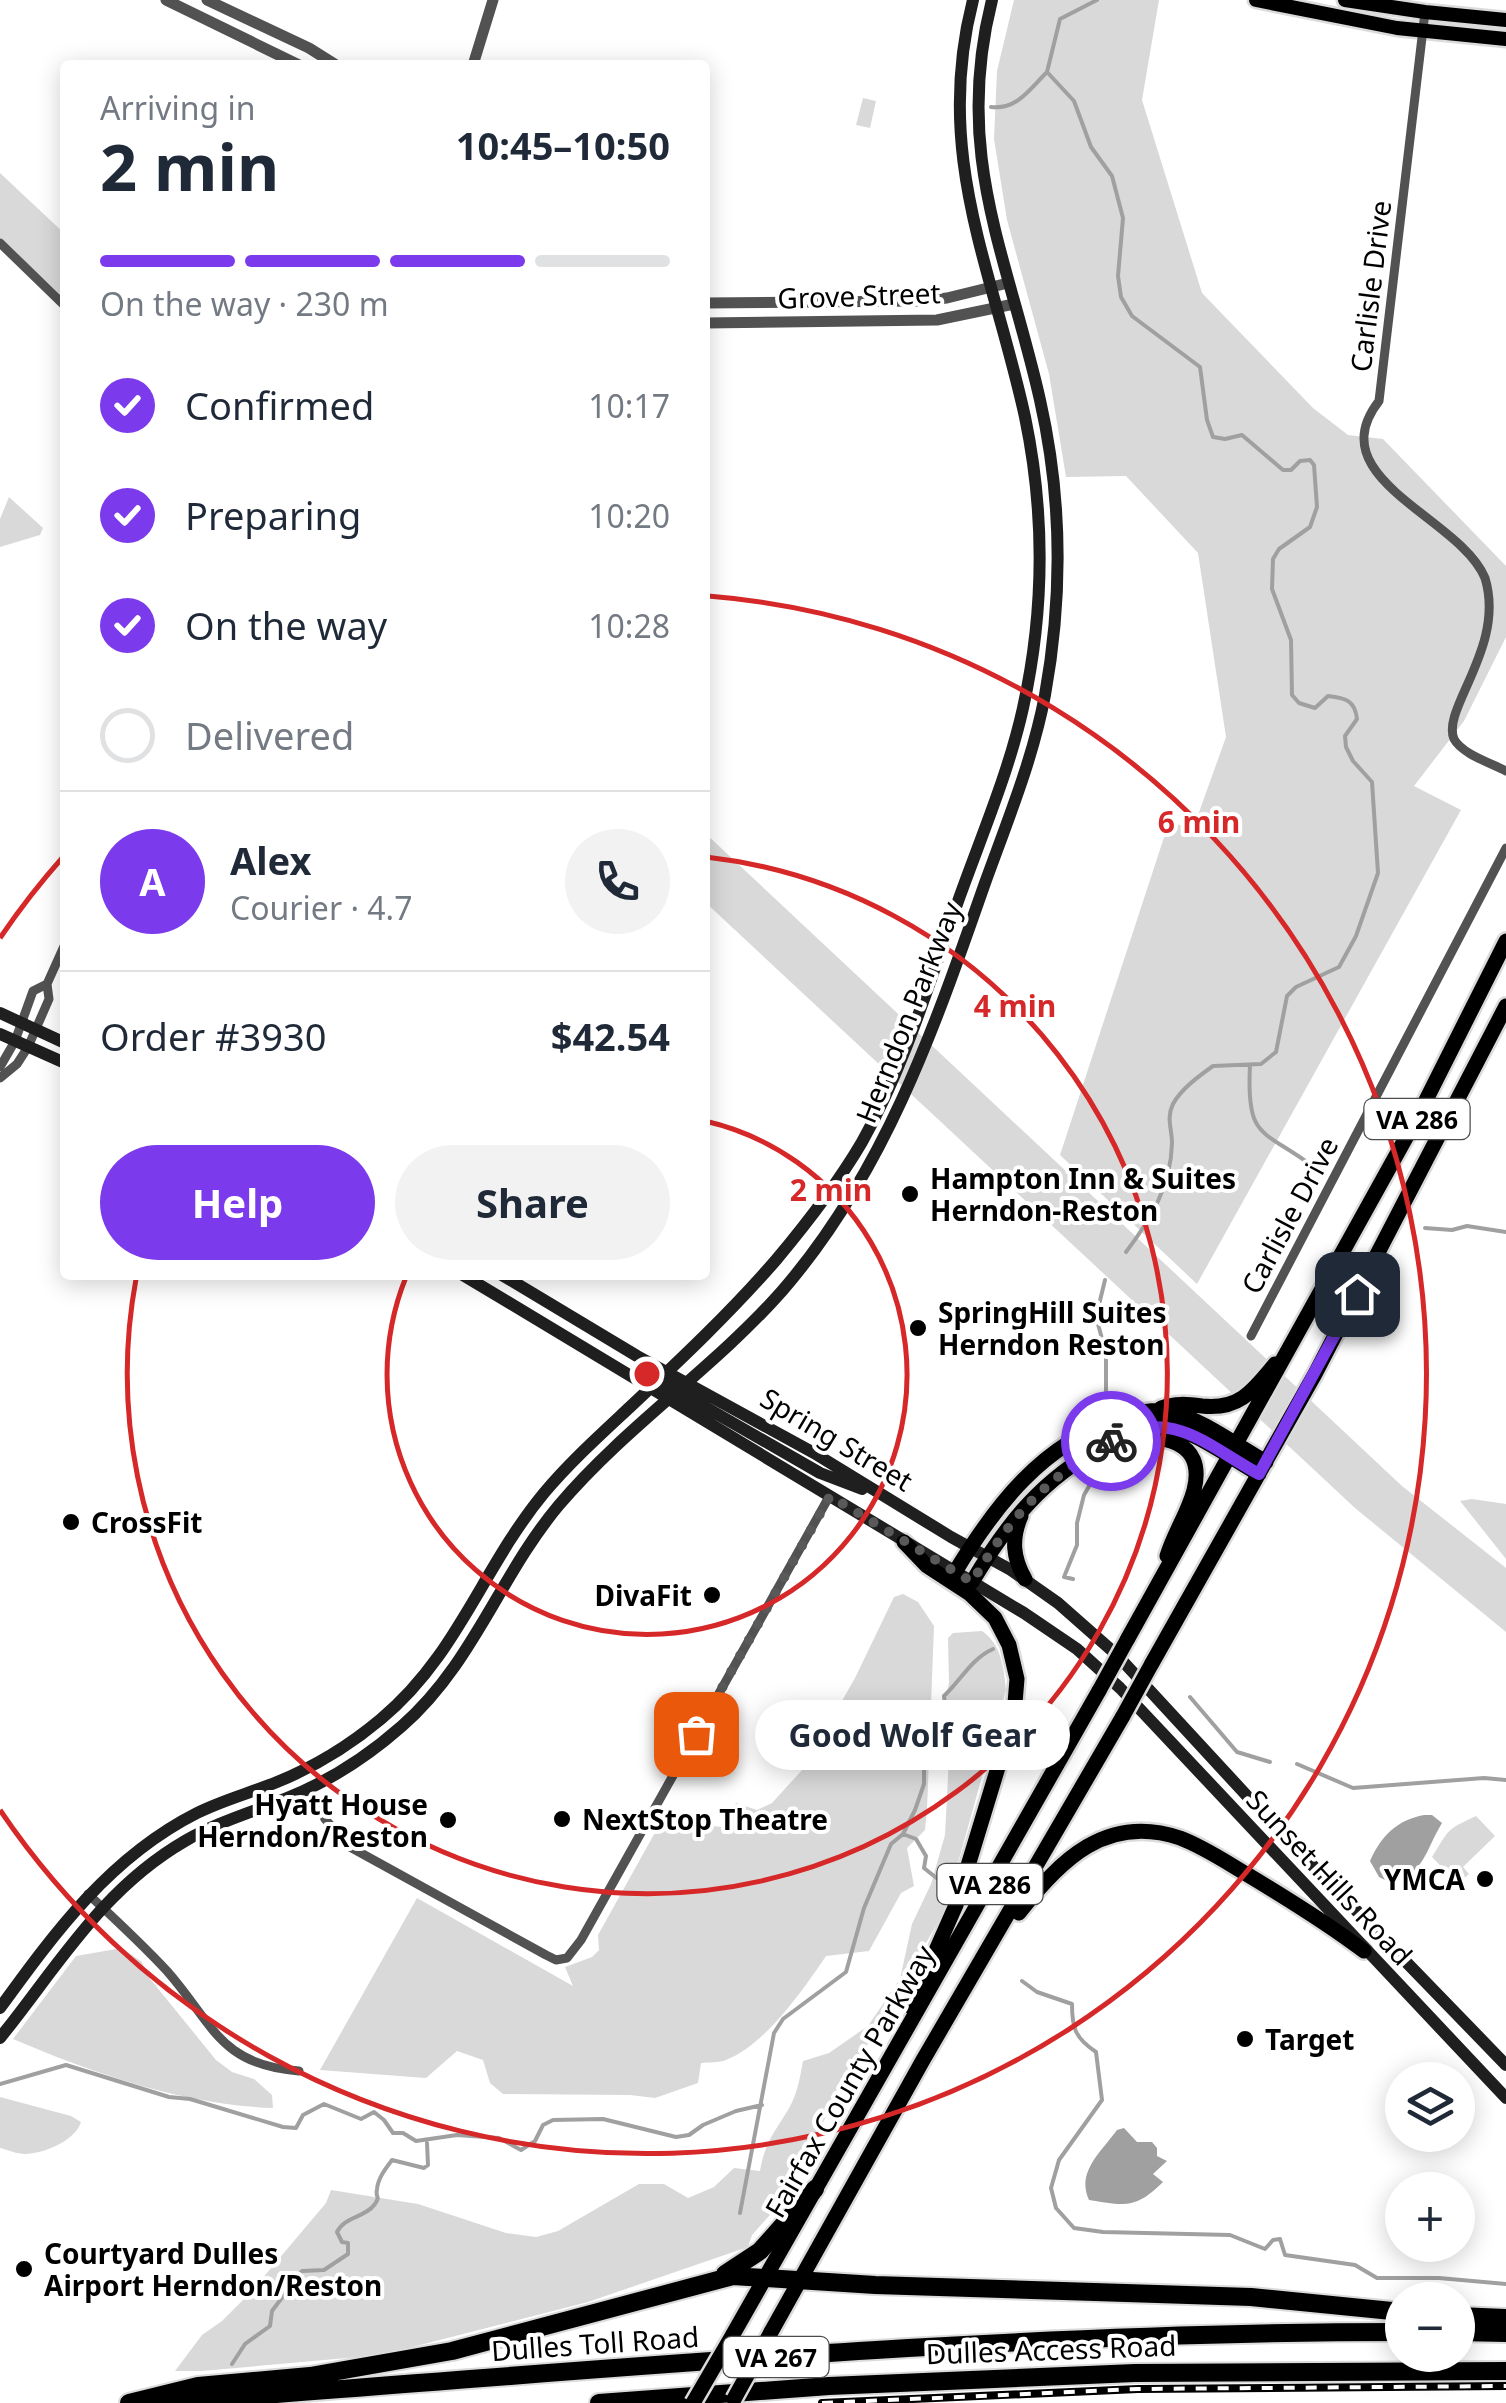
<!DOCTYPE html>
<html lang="en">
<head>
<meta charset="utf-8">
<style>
	body { margin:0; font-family:"Noto Sans",sans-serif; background:#f2f2f3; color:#1f2937; height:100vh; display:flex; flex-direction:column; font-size:38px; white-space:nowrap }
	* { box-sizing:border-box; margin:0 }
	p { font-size:32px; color:#747a83 }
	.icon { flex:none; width:55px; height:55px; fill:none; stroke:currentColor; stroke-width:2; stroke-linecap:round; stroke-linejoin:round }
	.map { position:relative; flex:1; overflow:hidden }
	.drawer { position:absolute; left:60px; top:60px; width:650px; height:1220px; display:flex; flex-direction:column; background:#fff; border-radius:10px; box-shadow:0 5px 25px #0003 }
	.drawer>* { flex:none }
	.fabs { position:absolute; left:1385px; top:2062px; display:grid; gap:20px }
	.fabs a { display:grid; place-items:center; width:90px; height:90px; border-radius:50%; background:#fff; box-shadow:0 5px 25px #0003; font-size:50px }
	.pin { position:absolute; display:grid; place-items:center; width:85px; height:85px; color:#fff; margin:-42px; border-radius:20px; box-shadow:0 5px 15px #0006 }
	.courier { position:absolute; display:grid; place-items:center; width:100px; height:100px; margin:-50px; border:8px solid #7c3aed; border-radius:50%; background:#fff; color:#222; box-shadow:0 2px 12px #0007 }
	.bubble { position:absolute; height:70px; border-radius:35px; background:#fff; box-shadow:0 5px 25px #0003; font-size:32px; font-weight:700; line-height:70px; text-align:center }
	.summary em { font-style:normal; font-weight:700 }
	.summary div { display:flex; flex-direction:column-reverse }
	.summary { display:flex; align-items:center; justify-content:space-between; height:170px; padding:0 40px }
	h1 { font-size:65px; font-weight:700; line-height:75px }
	.bar { display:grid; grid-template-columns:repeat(4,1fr); gap:15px 10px; align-content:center; height:120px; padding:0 40px }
	.bar i { height:12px; border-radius:8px; background:#e0e1e3 }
	.bar .on { background:#7c3aed }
	.bar p { grid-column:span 4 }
	.line { display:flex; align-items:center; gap:25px; padding:0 40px; border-top:2px solid #e0e1e3 }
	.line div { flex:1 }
	.round { display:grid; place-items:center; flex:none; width:105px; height:105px; border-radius:52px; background:#f2f2f3 }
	ol { padding:0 40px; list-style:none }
	li { display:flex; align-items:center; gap:30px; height:110px }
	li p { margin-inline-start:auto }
	li .icon { padding:10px; border-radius:50%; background:#7c3aed; color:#fff; stroke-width:4 }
	li:last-child { color:#747a83 }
	li i { width:55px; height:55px; border:5px solid #e0e1e3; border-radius:50% }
	.cta { display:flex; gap:20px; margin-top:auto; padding:20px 40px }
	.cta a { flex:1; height:115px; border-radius:60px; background:#7c3aed; color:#fff; font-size:40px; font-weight:700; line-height:115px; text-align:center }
	.cta a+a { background:#f2f2f3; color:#1f2937 }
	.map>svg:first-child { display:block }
	.green { fill:#d9d9d9 }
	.water { fill:#a0a0a0 }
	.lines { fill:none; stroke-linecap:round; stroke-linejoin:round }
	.stream { stroke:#a0a0a0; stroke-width:4 }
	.primary-casing { stroke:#dbdbdb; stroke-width:19 }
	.trunk-casing { stroke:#dbdbdb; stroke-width:20 }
	.motorway-casing { stroke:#dbdbdb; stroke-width:22 }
	.minor { stroke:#525252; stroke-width:9 }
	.tertiary { stroke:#525252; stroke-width:11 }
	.secondary { stroke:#1f1f1f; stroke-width:12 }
	.primary { stroke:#000; stroke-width:14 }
	.trunk { stroke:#000; stroke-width:15 }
	.motorway { stroke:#000; stroke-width:18 }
	.rail-casing { stroke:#000; stroke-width:8 }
	.rail { stroke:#fff; stroke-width:4; stroke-dasharray:11; stroke-linecap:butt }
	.trunk-bridge-casing { stroke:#dbdbdb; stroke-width:20; stroke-linecap:butt }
	.trunk-bridge { stroke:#000; stroke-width:15 }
	.done { stroke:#595959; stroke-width:10; stroke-dasharray:0 18 }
	.route { stroke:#7c3aed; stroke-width:12 }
	.ring { fill:none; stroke:#d62828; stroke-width:5 }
	.poi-dot { fill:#000; stroke:#fff; stroke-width:4 }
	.labels { text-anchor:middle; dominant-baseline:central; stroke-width:8; stroke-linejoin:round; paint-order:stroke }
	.shield { fill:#fff; stroke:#4c4c4c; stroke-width:2.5 }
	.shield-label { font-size:25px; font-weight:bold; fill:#000 }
	.street-label { font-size:28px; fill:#000; stroke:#fff }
	.poi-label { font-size:28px; font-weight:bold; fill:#000; stroke:#fff; text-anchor:start }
	.centre { fill:#d62828; stroke:#fff; stroke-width:5 }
	.ring-label { font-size:30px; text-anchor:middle; font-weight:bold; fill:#d62828; stroke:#fff; stroke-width:8; stroke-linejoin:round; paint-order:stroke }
</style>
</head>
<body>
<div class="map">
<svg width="1506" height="2403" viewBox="0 0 1506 2403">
	<rect width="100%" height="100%" fill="#fff"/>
	<path class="green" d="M1014 0H1159L1142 100 1202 293 1313 408 1348 435 1383 439 1506 566V637L1464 721 1414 786 1461 810 1197 1284 1060 1155 1169 822 1193 829 1226 737 1198 553 1126 476 1066 477 1049 374 1007 220 994 139 997 71Z
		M863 98 876 101 870 128 856 125Z
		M0 173 65 234V299L0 238Z
		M9 497 43 528 40 535 0 547V519Z
		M705 833 1402 1486 1506 1568V1632L1355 1508 705 902Z
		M1472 1499 1506 1504V1559L1460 1501Z
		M903 1594 918 1602 934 1626 927 1810 925 1830 907 1848 914 1886 901 1893 869 1951 826 1956C803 1990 765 2045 726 2060 719 2063 709 2062 701 2063L698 2083 655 2098 630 2095 503 2094 490 2083 483 2060 457 2051 426 2078 320 2070 417 1898 573 1986 565 1967 592 1957 599 1950 598 1935 662 1820 722 1827 730 1820 736 1803 757 1810 772 1803 803 1769 855 1678 894 1597Z
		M982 1631C1001 1644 1004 1667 1006 1690L945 1910 769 2216 752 2235 748 2247 588 2302 381 2355 202 2371H175L202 2335 222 2321 250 2293 326 2203 331 2190 418 2204 506 2233 536 2237 558 2231 639 2184H664L688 2198 714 2187 734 2168 760 2171C765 2142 774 2133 788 2110 797 2095 800 2078 803 2061L829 2053 868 2026 900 1979 912 1924 931 1884 945 1835 949 1757 943 1713 949 1683 948 1638 953 1633Z
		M1476 1816 1495 1836 1463 1867 1469 1874 1458 1884 1432 1857C1451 1827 1445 1831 1476 1816Z
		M122 1948 142 1962 147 1975 216 2060 232 2072 254 2079 272 2095 273 2108C184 2105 95 2074 13 2039L76 1956Z
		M0 2097 71 2116 81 2122C76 2140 44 2154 25 2154 17 2154 8 2150 0 2148Z"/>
	<path class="water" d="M1424 1815H1432L1442 1823C1425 1851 1425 1873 1391 1883L1379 1877 1370 1861C1381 1836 1397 1820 1424 1815Z
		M1124 2128 1137 2142H1152L1157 2148V2156L1167 2161 1153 2174 1163 2182C1136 2209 1125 2206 1089 2200 1076 2172 1101 2152 1117 2130Z"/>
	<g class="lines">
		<path class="stream" d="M1097 0 1060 19 1047 72 1074 101 1091 147 1112 176 1123 218 1118 276 1121 297 1132 316 1200 367 1207 420 1213 437 1225 439 1242 435 1283 470H1291L1300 461 1310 460 1314 465 1317 507 1310 527 1279 549 1273 559 1272 589 1291 640 1292 695 1299 703 1315 708 1328 696C1345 698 1355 700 1357 719L1345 736 1346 747 1353 761 1372 782 1378 873 1356 936 1339 967 1296 987 1287 996 1276 1052 1261 1064 1213 1066C1199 1076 1181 1089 1173 1104 1166 1118 1172 1129 1172 1143 1171 1186 1151 1219 1126 1252
			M991 107C1017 110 1030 89 1047 72
			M1250 1065C1246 1142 1263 1128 1315 1168
			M1425 1228 1452 1230 1467 1226 1506 1232
			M1105 1280 1096 1317 1106 1353V1397
			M1073 1579 1064 1577 1077 1545V1523L1084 1495 1096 1474
			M1190 1697 1237 1752 1270 1762
			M1297 1764 1353 1788 1484 1778 1506 1780
			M903 1834 916 1839 926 1856 924 1868 939 1880
			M1022 1981 1037 1992 1072 2004C1072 2028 1075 2038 1096 2052L1102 2100 1059 2160 1051 2188 1056 2208 1074 2228 1103 2232 1230 2235 1265 2249 1273 2240 1280 2239 1285 2255 1355 2265 1377 2278H1439L1506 2284
			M0 2084 66 2065 169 2097 190 2099 283 2127 296 2128 303 2115 324 2104 361 2119 374 2112 384 2120 393 2133H403L416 2141 457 2135 499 2138 521 2150 535 2141 543 2125 553 2120 603 2119 676 2137 689 2135 703 2125 736 2111 762 2105
			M740 2213 774 2033 783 2019 846 1972 864 1908 891 1844 903 1834 915 1810 924 1784V1754L932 1734 947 1722 944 1696C962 1679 971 1659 993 1649
			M232 2364 245 2344 270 2326 272 2311 302 2271 324 2270 348 2254V2243L342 2242 337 2232C345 2216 365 2218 375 2204 381 2194 375 2200 377 2189 378 2178 386 2168 392 2160L424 2168 428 2165 427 2143"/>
		<defs>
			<path id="primary" d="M1256 0 1397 28 1506 39
				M1345 0 1425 12 1506 20"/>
			<path id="trunk" d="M1161 1408C1175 1403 1187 1404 1202 1406 1239 1410 1253 1391 1275 1364
				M1123 1441C1159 1433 1207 1439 1194 1490 1188 1513 1174 1533 1167 1556
				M1021 1516C1011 1539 1013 1558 1025 1579
				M904 1542 927 1566 970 1594 995 1618 1009 1645 1017 1679 1014 1715 956 1905 911 2007
				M955 1572C995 1506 1042 1444 1119 1419 1136 1413 1153 1408 1171 1412 1200 1418 1239 1447 1266 1462
				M972 1582C1008 1522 1042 1479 1105 1445 1122 1435 1141 1422 1162 1425 1192 1429 1232 1459 1259 1474
				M1127 1640 1418 1116 1506 941
				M1151 1665 1315 1374 1506 1006
				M1019 1913C1060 1860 1107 1813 1180 1838 1204 1847 1226 1862 1248 1875 1288 1899 1327 1923 1364 1951
				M771 2332 923 2060 1123 1716
				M732 2336 1100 1689"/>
			<path id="motorway" d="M725 2274 760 2251 815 2189
				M1458 2316 1506 2318
				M1458 2332 1506 2333
				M170 2402C580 2372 991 2332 1402 2332
				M129 2403 198 2386 310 2376 452 2351 733 2276 875 2285 1251 2297 1402 2312
				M599 2403 829 2386 1135 2373 1506 2371"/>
		</defs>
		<use href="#primary" class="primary-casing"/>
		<use href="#trunk" class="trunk-casing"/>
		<use href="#motorway" class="motorway-casing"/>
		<path class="minor" d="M1425 12 1379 401C1318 479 1460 517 1485 578 1506 647 1441 709 1454 739 1462 754 1491 763 1506 771
			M0 243 65 306
			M0 1067 15 1041 33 991 47 984
			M0 1078 17 1064 28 1047 49 999 47 984 65 944
			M1251 1336 1506 848
			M309 1789 325 1819 350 1847 546 1955 556 1960 567 1958 581 1940 830 1495
			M88 1894C115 1919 142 1944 167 1971 213 2023 219 2065 299 2071"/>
		<path class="tertiary" d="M166 0 299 65
			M207 0 309 48 336 65
			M473 65 493 0
			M705 303 917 301 947 298 1008 283
			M705 323 937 320 1014 304"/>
		<path class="secondary" d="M0 1013 65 1043
			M0 1034 65 1063
			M463 1275 1024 1613 1077 1649 1120 1688 1506 2098
			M502 1275 637 1356 814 1453 951 1537 1011 1570 1058 1603 1117 1655 1284 1836 1506 2065
			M658 1380 820 1473 862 1489
			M0 2008C56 1931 110 1857 197 1813 223 1800 250 1793 277 1782 314 1767 350 1745 381 1719 458 1655 482 1568 544 1493 570 1462 600 1435 630 1407 680 1360 731 1312 776 1260 807 1223 838 1183 862 1142 906 1064 931 976 961 893 983 832 1009 771 1023 708 1044 613 1045 513 1025 417 993 270 933 155 973 0
			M0 2038C58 1966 102 1889 185 1841 217 1822 253 1812 287 1798 330 1781 368 1756 402 1726 473 1664 500 1575 559 1505 626 1426 714 1368 782 1291 885 1172 934 1029 985 883 1007 822 1033 759 1045 695 1063 596 1062 497 1040 400 1007 254 953 154 992 0"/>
		<use href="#primary" class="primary"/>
		<use href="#trunk" class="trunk"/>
		<use href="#motorway" class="motorway"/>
		<defs>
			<path id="rail" d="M822 2403 1138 2389 1506 2386"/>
		</defs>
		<use href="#rail" class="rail-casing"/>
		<use href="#rail" class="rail"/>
		<defs>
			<path id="trunk-bridge" d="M1100 1689 1127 1640
				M1123 1716 1151 1665
				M734 2399 771 2332
				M693 2403 732 2336"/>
		</defs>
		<use href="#trunk-bridge" class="trunk-bridge-casing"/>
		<use href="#trunk-bridge" class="trunk-bridge"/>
	</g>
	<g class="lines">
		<path class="done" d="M696 1734 830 1496 972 1582C1012 1515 1043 1481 1111 1441"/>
		<path class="route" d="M1111 1441C1171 1406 1206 1445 1259 1474L1357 1294"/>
	</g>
	<g class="ring">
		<path d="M705 1121A260 260 0 1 1 406 1277"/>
		<path d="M706 857A520 520 0 1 1 136 1279"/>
		<path d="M0 938A780 780 0 0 1 63 857M708 596A780 780 0 1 1 0 1810"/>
	</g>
	<g class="poi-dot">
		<circle cx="910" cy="1194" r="10"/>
		<circle cx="918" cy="1328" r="10"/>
		<circle cx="71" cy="1522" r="10"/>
		<circle cx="712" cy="1595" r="10"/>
		<circle cx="562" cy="1819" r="10"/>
		<circle cx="448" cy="1820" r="10"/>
		<circle cx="1485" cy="1879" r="10"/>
		<circle cx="1245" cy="2039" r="10"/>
		<circle cx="24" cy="2269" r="10"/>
	</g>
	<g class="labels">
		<g class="shield">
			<rect x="1364.5" y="1099" width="105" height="40" rx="8"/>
			<rect x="937.5" y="1864" width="105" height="40" rx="8"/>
			<rect x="723.5" y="2337" width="105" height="40" rx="8"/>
		</g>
		<g class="shield-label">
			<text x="1417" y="1119">VA 286</text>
			<text x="990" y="1884">VA 286</text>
			<text x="776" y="2357">VA 267</text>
		</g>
		<g class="street-label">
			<text transform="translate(1370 286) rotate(-83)">Carlisle Drive</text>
			<text transform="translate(859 295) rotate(-2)">Grove Street</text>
			<text transform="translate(908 1012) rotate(-68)">Herndon Parkway</text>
			<text transform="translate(1289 1215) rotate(-62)">Carlisle Drive</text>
			<text transform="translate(837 1439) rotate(31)">Spring Street</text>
			<text transform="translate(1330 1877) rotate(47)">Sunset Hills Road</text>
			<text transform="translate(849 2081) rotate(-60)">Fairfax County Parkway</text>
			<text transform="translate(595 2343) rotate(-4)">Dulles Toll Road</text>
			<text transform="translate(1051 2349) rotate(-2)">Dulles Access Road</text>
		</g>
		<g class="poi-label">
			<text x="930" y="1178">Hampton Inn &amp; Suites<tspan x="930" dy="32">Herndon-Reston</tspan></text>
			<text x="938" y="1312">SpringHill Suites<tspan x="938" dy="32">Herndon Reston</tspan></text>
			<text x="91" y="1522">CrossFit</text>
			<text x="692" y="1595" text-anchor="end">DivaFit</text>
			<text x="428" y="1804" text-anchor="end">Hyatt House<tspan x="428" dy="32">Herndon/Reston</tspan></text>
			<text x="582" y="1819">NextStop Theatre</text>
			<text x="1465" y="1879" text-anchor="end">YMCA</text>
			<text x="1265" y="2039">Target</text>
			<text x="44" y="2253">Courtyard Dulles<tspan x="44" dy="32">Airport Herndon/Reston</tspan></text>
		</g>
	</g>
	<circle cx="647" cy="1374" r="15" class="centre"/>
	<g class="ring-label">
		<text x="1199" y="833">6 min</text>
		<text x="1015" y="1017">4 min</text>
		<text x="831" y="1201">2 min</text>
	</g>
</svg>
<div class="fabs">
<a><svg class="icon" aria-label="layers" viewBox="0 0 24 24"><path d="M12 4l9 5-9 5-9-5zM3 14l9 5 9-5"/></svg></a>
<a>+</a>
<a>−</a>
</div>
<div class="pin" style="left:696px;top:1734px;background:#ea580c"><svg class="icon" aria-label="bag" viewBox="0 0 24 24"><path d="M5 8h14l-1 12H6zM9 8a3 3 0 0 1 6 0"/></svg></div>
<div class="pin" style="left:1357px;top:1294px;background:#1f2937"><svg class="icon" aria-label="home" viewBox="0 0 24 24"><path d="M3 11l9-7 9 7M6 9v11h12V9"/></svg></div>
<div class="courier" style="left:1111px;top:1441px"><svg class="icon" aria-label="bike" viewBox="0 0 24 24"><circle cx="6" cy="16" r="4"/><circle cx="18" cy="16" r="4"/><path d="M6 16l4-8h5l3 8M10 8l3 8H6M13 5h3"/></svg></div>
<div class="bubble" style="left:755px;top:1700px;width:315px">Good Wolf Gear</div>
<section class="drawer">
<div class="summary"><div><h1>2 min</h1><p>Arriving in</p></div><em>10:45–10:50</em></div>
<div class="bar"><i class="on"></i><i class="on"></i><i class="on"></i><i></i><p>On the way · 230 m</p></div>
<ol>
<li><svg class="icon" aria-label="check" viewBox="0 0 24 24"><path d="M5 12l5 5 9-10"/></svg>Confirmed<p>10:17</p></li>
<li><svg class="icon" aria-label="check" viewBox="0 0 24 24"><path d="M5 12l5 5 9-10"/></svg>Preparing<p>10:20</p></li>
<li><svg class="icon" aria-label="check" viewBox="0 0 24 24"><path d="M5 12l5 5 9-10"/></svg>On the way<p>10:28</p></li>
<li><i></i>Delivered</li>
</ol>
<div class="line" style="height:180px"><b class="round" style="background:#7c3aed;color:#fff">A</b><div><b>Alex</b><p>Courier · 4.7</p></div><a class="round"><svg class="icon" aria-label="phone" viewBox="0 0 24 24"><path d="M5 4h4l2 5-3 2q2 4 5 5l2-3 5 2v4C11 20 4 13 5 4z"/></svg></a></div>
<div class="line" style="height:130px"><div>Order #3930</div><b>$42.54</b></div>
<div class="cta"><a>Help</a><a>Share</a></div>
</section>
</div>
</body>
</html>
